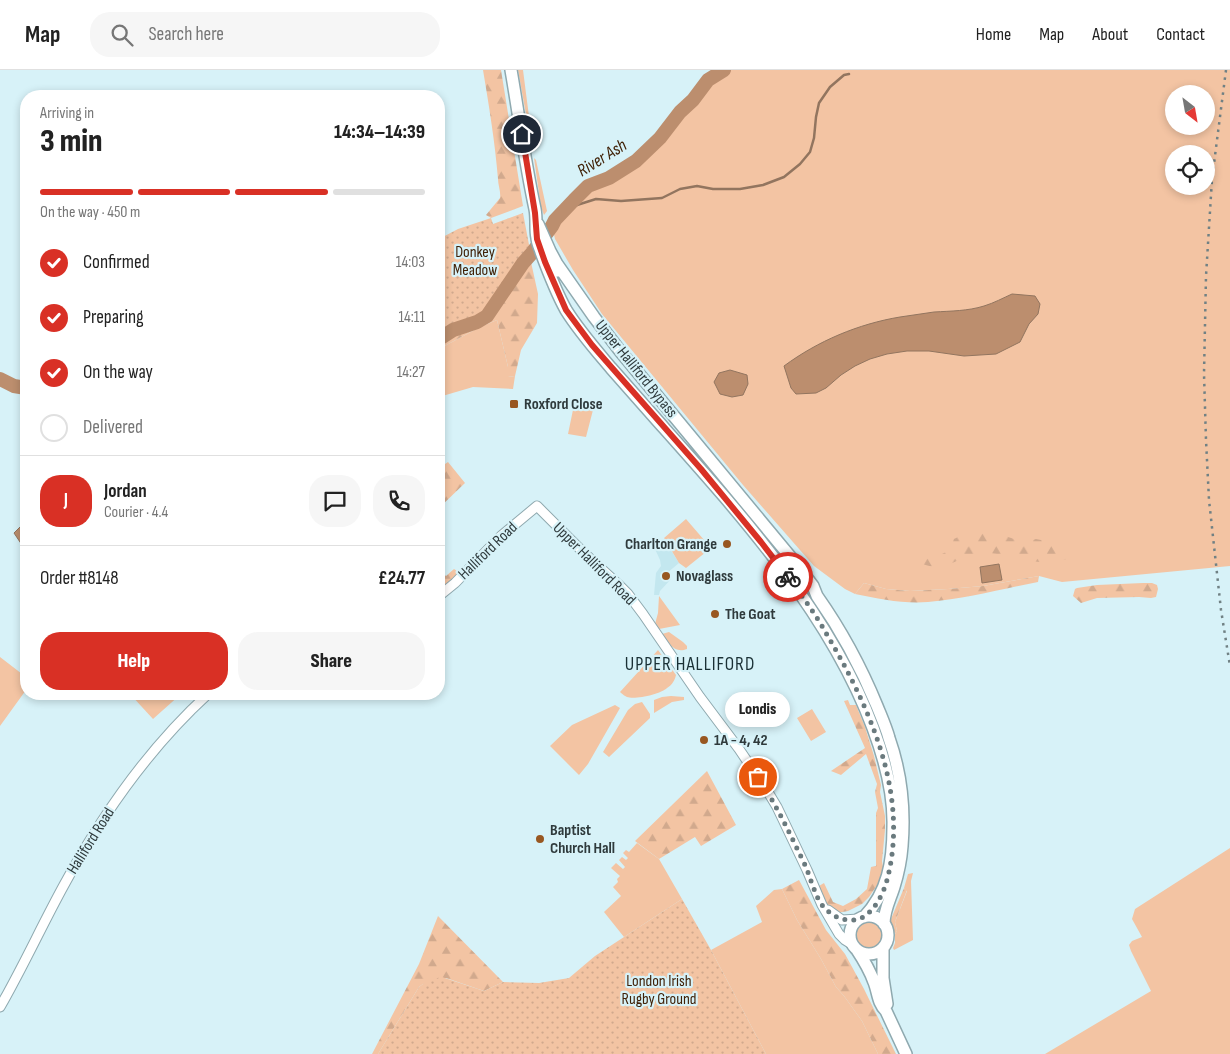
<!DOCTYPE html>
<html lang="en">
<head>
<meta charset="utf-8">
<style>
	body { margin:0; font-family:"Sofia Sans Condensed",sans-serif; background:#f6f6f6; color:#222; height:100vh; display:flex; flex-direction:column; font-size:19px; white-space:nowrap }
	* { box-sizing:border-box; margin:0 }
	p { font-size:16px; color:#767676 }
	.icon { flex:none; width:28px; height:28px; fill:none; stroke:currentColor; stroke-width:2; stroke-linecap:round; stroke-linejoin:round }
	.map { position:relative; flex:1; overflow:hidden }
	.details { position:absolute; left:20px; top:20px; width:425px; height:610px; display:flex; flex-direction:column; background:#fff; border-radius:20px; box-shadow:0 2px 8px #0003 }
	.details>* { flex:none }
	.needle { width:32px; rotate:149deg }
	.fabs { position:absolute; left:1165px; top:15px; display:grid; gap:10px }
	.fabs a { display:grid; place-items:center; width:50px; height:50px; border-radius:50%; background:#fff; box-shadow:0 2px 8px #0003; font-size:25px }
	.pin { position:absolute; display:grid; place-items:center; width:42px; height:42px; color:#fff; margin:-21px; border:2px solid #fff; border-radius:50%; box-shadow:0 1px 5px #0007 }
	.courier { position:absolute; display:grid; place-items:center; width:50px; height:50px; margin:-25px; border:4px solid #d93025; border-radius:50%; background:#fff; color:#222; box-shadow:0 1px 6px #0007 }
	.bubble { position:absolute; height:35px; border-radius:18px; background:#fff; box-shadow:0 2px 8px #0003; font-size:16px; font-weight:800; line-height:35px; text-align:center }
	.head em { font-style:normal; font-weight:800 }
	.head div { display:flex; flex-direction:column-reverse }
	.head { display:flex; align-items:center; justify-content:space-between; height:85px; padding:0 20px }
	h1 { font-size:32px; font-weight:800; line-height:38px }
	.bar { display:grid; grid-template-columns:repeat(4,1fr); gap:8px 5px; align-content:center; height:60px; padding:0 20px }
	.bar i { height:6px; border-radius:4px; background:#e0e0e0 }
	.bar .selected { background:#d93025 }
	.bar p { grid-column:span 4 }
	.line { display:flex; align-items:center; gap:12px; padding:0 20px; border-top:1px solid #e0e0e0 }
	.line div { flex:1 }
	.round { display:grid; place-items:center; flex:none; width:52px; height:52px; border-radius:20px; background:#f6f6f6 }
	ol { padding:0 20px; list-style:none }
	li { display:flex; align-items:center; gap:15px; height:55px }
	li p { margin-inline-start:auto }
	li .icon { padding:5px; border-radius:50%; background:#d93025; color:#fff; stroke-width:4 }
	li:last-child { color:#767676 }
	li i { width:28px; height:28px; border:2px solid #e0e0e0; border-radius:50% }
	.action { display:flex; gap:10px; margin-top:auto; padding:10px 20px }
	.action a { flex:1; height:58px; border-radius:20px; background:#d93025; color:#fff; font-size:20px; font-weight:800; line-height:58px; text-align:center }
	.action a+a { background:#f6f6f6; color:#222 }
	header { display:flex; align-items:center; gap:30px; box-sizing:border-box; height:70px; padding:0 25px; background:#fff; border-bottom:1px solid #e0e0e0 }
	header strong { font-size:24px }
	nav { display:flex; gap:28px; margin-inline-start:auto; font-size:18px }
	.search { width:350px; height:45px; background:#f6f6f6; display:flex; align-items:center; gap:12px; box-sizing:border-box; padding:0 18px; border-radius:20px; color:#767676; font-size:19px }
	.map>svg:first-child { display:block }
	.built { fill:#c3e7ef }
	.green { fill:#f3c4a3; fill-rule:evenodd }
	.forest { fill:url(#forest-firs) }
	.park { fill:url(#park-dots) }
	.water { fill:#bc8e6e; stroke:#92755f }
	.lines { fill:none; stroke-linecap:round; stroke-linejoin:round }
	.stream { stroke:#92755f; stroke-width:2.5 }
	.river { stroke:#bc8e6e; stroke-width:14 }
	.tertiary-casing { stroke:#8fa9af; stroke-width:11 }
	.primary-casing { stroke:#8fa9af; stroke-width:14 }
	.tertiary { stroke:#fff; stroke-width:9 }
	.primary { stroke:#fff; stroke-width:11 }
	.rail { stroke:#708184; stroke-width:2.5; stroke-dasharray:2.5 5; stroke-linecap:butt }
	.done { stroke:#6a7a7e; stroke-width:5; stroke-dasharray:0 9 }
	.route { stroke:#d93025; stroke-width:6 }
	.poi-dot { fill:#985721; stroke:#d7f2f8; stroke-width:2 }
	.labels { text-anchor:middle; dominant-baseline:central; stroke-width:4.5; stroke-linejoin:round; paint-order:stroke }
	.park-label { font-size:16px; fill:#402107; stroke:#d7f2f8 }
	.street-label { font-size:16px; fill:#2f3a3c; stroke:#d7f2f8 }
	.poi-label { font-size:16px; font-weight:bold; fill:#2f3a3c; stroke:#d7f2f8; text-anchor:start }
	.water-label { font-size:18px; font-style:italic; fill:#402107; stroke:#d7f2f8 }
	.quarter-label { font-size:19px; letter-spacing:1px; fill:#1a3035; stroke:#d7f2f8 }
</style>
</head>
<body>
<header>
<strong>Map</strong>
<div class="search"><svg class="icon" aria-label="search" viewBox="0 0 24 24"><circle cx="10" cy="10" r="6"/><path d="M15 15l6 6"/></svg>Search here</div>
<nav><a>Home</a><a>Map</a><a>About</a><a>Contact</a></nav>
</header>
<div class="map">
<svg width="1230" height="984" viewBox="0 0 1230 984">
	<defs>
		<pattern id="forest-firs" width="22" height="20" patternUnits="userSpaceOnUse" patternTransform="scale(1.25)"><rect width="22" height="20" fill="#f3c4a3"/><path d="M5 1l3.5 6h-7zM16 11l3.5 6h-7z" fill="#d1a98d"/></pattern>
		<pattern id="park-dots" width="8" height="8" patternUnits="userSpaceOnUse" patternTransform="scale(1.25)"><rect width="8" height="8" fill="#f3c4a3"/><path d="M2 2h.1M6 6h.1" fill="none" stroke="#d1a98d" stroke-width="1.8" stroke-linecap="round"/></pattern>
	</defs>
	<rect width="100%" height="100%" fill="#d7f2f8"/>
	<path class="built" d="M664 469 679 493 667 503 671 509 660 521 659 525H654L656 503 661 496 660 490 655 479 657 477 655 474Z"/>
	<path class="green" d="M518 0H523L532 70 531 72Z
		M724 0H1230V496L1062 512 1039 506 983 516 948 519 910 521 886 519 864 513 855 524 845 519 814 496 743 415 602 244 573 200 555 169 552 156 555 150 588 116 609 108 636 91 660 68 680 42 693 30 708 10ZM1174 24H1206V56H1174ZM1174 84H1206V116H1174Z
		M534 88 536 90 547 141 544 145 541 137Z
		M497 250 508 297V307L515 306 513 319 473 317 439 327V279L480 257Z
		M577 333 590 336 593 340 586 367 568 364 574 335Z
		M686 449 711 478 686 498 679 493 664 468Z
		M659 526 680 555 659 559 655 554 658 543Z
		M669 562 683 572 687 576V579C674 584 669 573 662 564Z
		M658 580 676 605C675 610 672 615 667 618 661 624 635 630 627 627 626 627 621 623 620 622Z
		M0 587 26 607V620L0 656Z
		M130 624H181L153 649Z
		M671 626 684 627V630L672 632 654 643V630L662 627Z
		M642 632 650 644V648L609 687 603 682 628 640 635 634Z
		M615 635 620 638 588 694 579 705 550 676 572 655Z
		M812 639 826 662 811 671 797 648Z
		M637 773 659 789 682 829 624 867 604 842 621 826 613 817 618 812 617 809 620 806 611 798 616 793 623 799 625 797 619 790 622 787 626 790 628 788 623 783 626 780 629 782Z
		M1230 778V984H1045L1151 921 1131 881 1129 875 1132 871 1142 867 1132 849 1135 839Z
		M913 803 911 811 913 870 894 880 893 878 895 873V864L897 861 895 852 907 821 904 818 908 804Z
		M782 819 797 850 821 889 836 917 844 926 862 951 878 984H766L711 880 762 852 756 836 774 820Z
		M854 865a15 15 0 1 1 30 0a15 15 0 1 1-30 0Z"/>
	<path class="forest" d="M483 0H501L523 136 491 148 486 145 500 128C501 122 498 115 498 109 495 72 489 36 483 0Z
		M531 192 538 224 537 253 521 280 515 306 508 307V297L497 250 480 257 439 279V271L455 261 476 255 490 247 514 211Z
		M448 392 465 413 439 438V398Z
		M980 459 1000 461 1008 467 1024 472 1036 469 1075 477 1068 489 1041 492 1028 491 1011 486 990 483 974 484 963 488 950 494 933 497 922 494 920 488 940 485 950 480 954 469 962 465Z
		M439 481 443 484 441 491 445 495 442 503 446 506 454 499 460 503 439 521Z
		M1039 506 1038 512C1002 519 965 529 928 532 904 534 879 529 855 524L864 513 886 519 910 521 948 519 983 516Z
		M1143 513H1152L1157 515 1158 519 1156 527 1151 528 1139 527 1097 528 1081 533 1073 526 1075 519 1077 518 1097 515Z
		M848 630 850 635H856L865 657 874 686 881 715 880 722 885 746V760L882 791 883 797 880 811 869 827 862 834 848 841 837 843 827 835 819 816 824 813 833 832 843 836 856 829 867 819 871 797 876 796V743L878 738 875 722 877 714 866 684 841 705 831 701 865 678 844 631Z
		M707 701 736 755 701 776 695 767 659 789 635 771Z
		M799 810 826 860 845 884 864 919 896 984H878L862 951 844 926 836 917 821 889 797 850 782 819Z
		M904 818 907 820 895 852 897 861 895 864 891 854V849Z
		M438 846 503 912 484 921 446 908 423 914 419 917 378 984H372L419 894Z"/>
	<path class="park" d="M523 143 530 180 511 204 483 243 473 250 453 256 439 265V169L458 159 491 148 493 154Z
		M682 829 711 880 766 984H378L419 917 428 910 442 907 484 921 503 912 539 913 569 908 595 886Z"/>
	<path class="water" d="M1012 224 1035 226 1040 234 1038 244 1029 254 1020 272 996 284 964 286 929 281H907L887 284 870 289 855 296 841 305 826 318 816 323 796 324 791 318 784 296C818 271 858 254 900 247 911 245 923 244 934 242 951 241 968 241 984 236 994 233 1003 228 1012 224Z
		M730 300 747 305 748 314 743 325 732 327 720 324 714 312 719 303Z
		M26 449V481L14 463 24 453Z
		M999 494 1002 510 982 513 980 497Z"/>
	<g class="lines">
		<path class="stream" d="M555 150 577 135 596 129 621 131 662 128 680 119 697 116 713 119H740L763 115 784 107 800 94 810 82 814 68 816 47 819 33 830 17 844 5 849 4"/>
		<path class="river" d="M439 269 453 260 477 252 487 246 523 193 532 183 552 156 555 150 574 130 588 116 609 108 636 91 660 68 680 42 693 30 708 10 724 0
			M0 309 14 316 26 318"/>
		<defs>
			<path id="tertiary" d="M439 526 455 513 501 466 537 436 582 481 618 514 628 524 643 544 700 627 739 679 768 722 777 737 807 800 822 835 839 864 845 870 853 875
				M828 840 842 850 859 849
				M0 937C23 897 42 855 64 815 102 745 149 678 208 624"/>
			<path id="primary" d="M511 0C519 46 525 93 535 139 537 149 535 159 537 168 537 173 540 178 541 182 548 201 556 222 566 240 579 261 595 279 611 298 626 315 641 332 656 349 737 440 830 542 873 658 885 690 894 723 893 757 893 791 888 822 864 847
				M538 154 550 181 557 194 558 201
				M557 194 594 247 620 281 798 496 813 516 817 526C841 560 861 597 877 636 881 646 886 657 889 668 901 702 905 740 902 776 901 790 898 804 894 817 890 830 884 840 884 854
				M850 865a19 19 0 1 1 38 0a19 19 0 1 1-38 0Z
				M883 878V908L887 934
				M857 880C863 889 870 901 874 912 878 922 878 934 886 941L906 984"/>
		</defs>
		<use href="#tertiary" class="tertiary-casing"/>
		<use href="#primary" class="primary-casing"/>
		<use href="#tertiary" class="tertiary"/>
		<use href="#primary" class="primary"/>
		<path class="rail" d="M1226 0 1212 109 1206 206 1204 304 1206 370 1209 430 1221 540 1230 596"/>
	</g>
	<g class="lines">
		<path class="done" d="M758 707C777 736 791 766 806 797 810 807 816 828 822 835 831 846 842 851 855 850 872 847 883 825 887 810 910 724 869 636 826 563 815 543 801 525 788 507"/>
		<path class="route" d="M522 64 535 143 537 169 545 192 566 240 592 275 701 399 761 472 788 507"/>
	</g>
	<g class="poi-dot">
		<rect x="509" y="329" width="10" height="10" rx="2.5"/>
		<circle cx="727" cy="474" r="5"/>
		<circle cx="666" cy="506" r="5"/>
		<circle cx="715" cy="544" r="5"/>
		<circle cx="704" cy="670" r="5"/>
		<circle cx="540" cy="769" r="5"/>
	</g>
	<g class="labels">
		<g class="park-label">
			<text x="475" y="182">Donkey<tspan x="475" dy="18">Meadow</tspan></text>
			<text x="659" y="911">London Irish<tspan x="659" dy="18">Rugby Ground</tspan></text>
		</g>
		<g class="street-label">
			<text transform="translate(636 299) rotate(51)">Upper Halliford Bypass</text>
			<text transform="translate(488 481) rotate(-44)">Halliford Road</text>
			<text transform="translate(594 494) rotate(45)">Upper Halliford Road</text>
			<text transform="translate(91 771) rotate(-58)">Halliford Road</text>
		</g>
		<g class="poi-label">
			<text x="524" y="334">Roxford Close</text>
			<text x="717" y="474" text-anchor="end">Charlton Grange</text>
			<text x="676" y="506">Novaglass</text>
			<text x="725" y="544">The Goat</text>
			<text x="714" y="670">1A - 4, 42</text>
			<text x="550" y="760">Baptist<tspan x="550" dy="18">Church Hall</tspan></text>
		</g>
		<g class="water-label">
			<text transform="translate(602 88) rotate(-32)">River Ash</text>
		</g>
		<g class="quarter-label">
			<text x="690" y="594">UPPER HALLIFORD</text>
		</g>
	</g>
</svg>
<div class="fabs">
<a><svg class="needle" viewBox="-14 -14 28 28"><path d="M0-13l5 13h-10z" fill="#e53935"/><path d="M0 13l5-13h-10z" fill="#767676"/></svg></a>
<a><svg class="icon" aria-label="locate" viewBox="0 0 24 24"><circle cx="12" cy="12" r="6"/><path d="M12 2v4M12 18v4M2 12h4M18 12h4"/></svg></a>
</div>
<div class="pin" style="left:758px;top:707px;background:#ea580c"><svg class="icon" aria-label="bag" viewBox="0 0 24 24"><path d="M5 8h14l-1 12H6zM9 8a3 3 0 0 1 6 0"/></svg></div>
<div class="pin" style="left:522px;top:64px;background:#1f2937"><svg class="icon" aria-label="home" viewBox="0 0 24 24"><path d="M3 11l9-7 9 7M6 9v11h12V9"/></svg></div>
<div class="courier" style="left:788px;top:507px"><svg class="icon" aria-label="bike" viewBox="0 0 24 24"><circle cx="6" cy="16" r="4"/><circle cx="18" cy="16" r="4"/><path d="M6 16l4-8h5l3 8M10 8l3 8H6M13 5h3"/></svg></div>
<div class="bubble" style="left:725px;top:622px;width:65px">Londis</div>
<section class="details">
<div class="head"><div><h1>3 min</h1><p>Arriving in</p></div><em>14:34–14:39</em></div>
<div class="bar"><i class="selected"></i><i class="selected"></i><i class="selected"></i><i></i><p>On the way · 450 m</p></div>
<ol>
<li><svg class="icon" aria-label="check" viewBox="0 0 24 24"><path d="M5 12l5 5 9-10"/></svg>Confirmed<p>14:03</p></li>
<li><svg class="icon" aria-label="check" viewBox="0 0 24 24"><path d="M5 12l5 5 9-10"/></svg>Preparing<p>14:11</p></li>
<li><svg class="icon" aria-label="check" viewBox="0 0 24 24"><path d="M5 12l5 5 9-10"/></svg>On the way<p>14:27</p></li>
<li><i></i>Delivered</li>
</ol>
<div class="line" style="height:90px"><b class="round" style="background:#d93025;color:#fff">J</b><div><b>Jordan</b><p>Courier · 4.4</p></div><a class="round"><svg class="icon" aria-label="chat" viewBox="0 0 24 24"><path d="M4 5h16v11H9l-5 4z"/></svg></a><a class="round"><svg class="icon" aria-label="phone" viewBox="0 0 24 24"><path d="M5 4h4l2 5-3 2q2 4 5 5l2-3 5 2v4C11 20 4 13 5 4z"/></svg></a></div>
<div class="line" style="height:65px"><div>Order #8148</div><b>£24.77</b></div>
<div class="action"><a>Help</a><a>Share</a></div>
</section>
</div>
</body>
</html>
